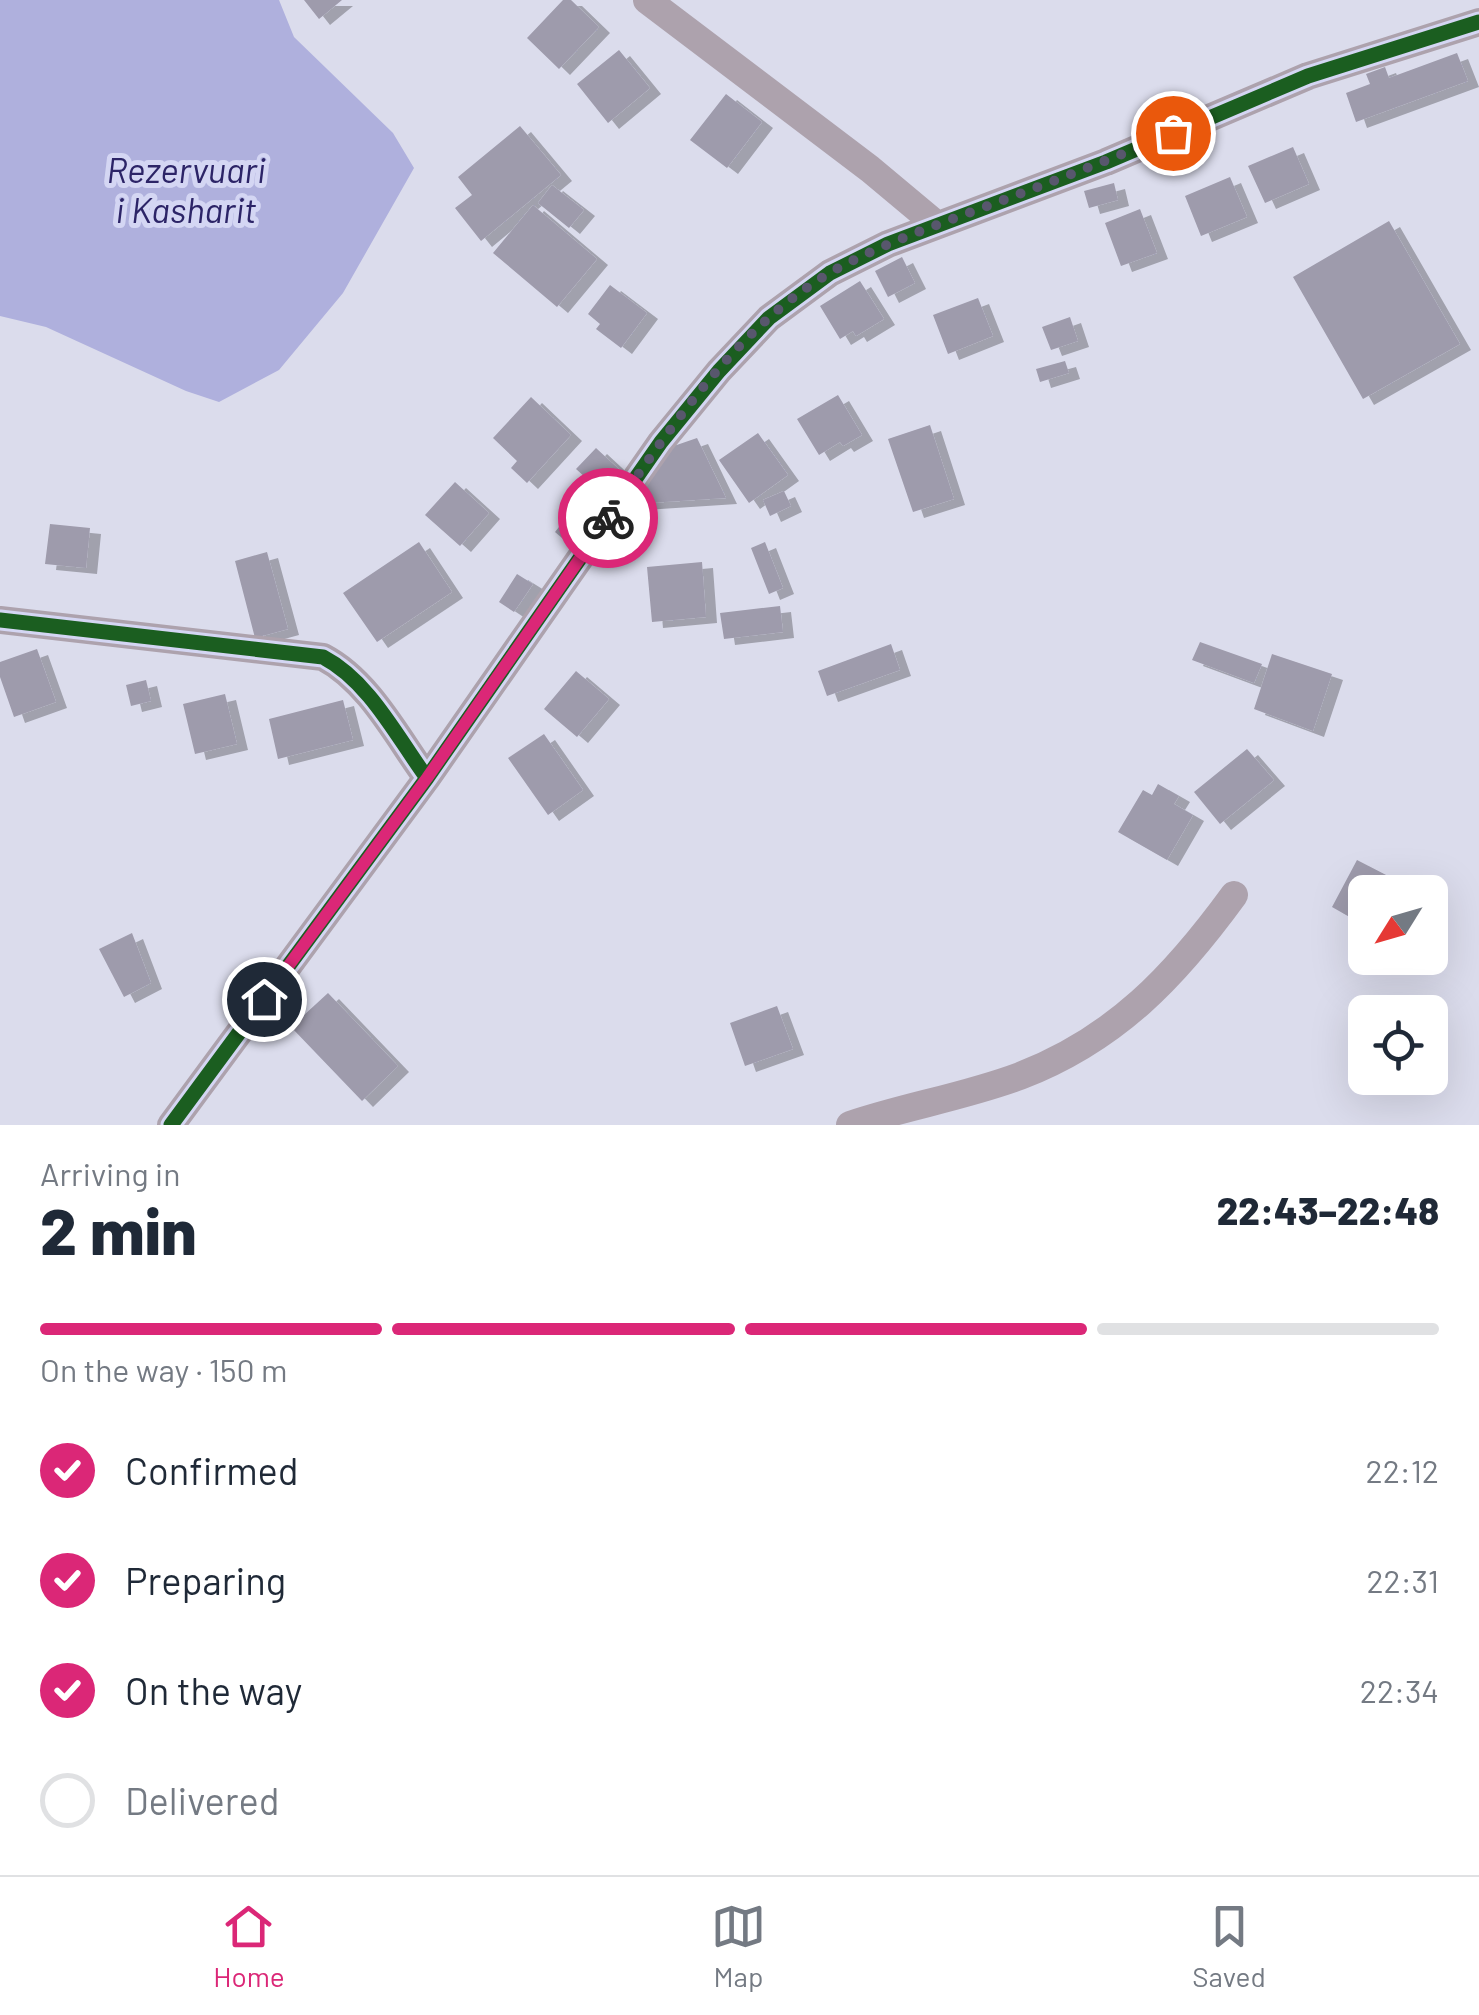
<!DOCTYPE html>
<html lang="en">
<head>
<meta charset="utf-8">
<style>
	body { margin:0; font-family:Barlow,sans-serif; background:#f2f2f3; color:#1f2937; height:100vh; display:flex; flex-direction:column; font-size:38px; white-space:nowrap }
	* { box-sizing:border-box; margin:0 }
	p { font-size:32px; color:#747a83 }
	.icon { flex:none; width:55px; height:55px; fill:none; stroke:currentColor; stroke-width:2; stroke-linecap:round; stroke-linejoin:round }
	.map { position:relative; height:1125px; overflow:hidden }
	.panel { display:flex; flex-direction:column; background:#fff; flex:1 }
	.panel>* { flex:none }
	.needle { width:65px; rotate:233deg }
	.controls { position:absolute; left:1348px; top:875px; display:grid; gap:20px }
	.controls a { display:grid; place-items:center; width:100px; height:100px; border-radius:15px; background:#fff; box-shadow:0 10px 40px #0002; font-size:50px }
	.pin { position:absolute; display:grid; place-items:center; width:85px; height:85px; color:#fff; margin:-42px; border:5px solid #fff; border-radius:50%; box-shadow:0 2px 10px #0007 }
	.courier { position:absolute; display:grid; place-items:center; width:100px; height:100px; margin:-50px; border:8px solid #db2777; border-radius:50%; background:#fff; color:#222; box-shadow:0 2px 12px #0007 }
	.overview em { font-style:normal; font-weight:800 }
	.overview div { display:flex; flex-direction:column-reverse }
	.overview { display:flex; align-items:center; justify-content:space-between; height:170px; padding:0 40px }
	h1 { font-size:65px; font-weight:800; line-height:75px }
	.bar { display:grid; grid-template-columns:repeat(4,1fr); gap:15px 10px; align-content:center; height:120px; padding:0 40px }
	.bar i { height:12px; border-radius:8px; background:#e0e1e3 }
	.bar .current { background:#db2777 }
	.bar p { grid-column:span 4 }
	ol { padding:0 40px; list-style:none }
	li { display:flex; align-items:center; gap:30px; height:110px }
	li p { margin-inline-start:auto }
	li .icon { padding:10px; border-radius:50%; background:#db2777; color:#fff; stroke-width:4 }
	li:last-child { color:#747a83 }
	li i { width:55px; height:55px; border:5px solid #e0e1e3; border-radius:50% }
	.dock { display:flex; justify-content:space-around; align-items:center; height:140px; border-top:2px solid #e0e1e3; background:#fff; font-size:28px; color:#747a83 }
	.dock a { display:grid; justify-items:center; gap:5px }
	.dock .current { color:#db2777 }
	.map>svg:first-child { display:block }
	.water { fill:#afb0dd }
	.building { fill:#9e9bac; filter:url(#shadow) }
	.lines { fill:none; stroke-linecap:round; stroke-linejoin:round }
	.minor { stroke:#ada2ad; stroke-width:28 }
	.cycleway-casing { stroke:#d4d6f3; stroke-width:21 }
	.cycleway { stroke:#1b5e20; stroke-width:15 }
	.done { stroke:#58576d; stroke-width:10; stroke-dasharray:0 18 }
	.route { stroke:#db2777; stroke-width:12 }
	.labels { text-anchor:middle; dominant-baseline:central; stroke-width:10; stroke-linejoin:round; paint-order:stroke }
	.water-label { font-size:35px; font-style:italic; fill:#2c2467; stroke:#d4d6f3 }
</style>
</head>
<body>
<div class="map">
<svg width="1479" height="1125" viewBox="0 0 1479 1125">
	<defs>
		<filter id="shadow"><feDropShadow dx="11" dy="6" stdDeviation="0" flood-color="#0004"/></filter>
	</defs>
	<rect width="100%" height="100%" fill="#dbdcec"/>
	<path class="water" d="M0 0H279L294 37 393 133 414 168 343 293 279 370 219 402 186 391 46 327 0 316Z"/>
	<path class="building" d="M304 0H342L319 19Z
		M563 0H571L599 27 559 69 527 38Z
		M619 50 650 88 608 123 577 84Z
		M1457 53 1468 81 1356 122 1346 93 1370 84 1366 74 1385 67 1389 78Z
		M726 94 762 122 727 168 690 140Z
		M520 126 561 175 481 241 455 208 472 195 458 177Z
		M1293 147 1309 184 1265 203 1248 166Z
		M1230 177 1247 217 1201 236 1185 196Z
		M1114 183 1118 200 1089 208 1084 191Z
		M552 185 584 210 569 228 538 203Z
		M533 205 597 259 557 307 493 253Z
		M1140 209 1157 253 1121 266 1105 223Z
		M1389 221 1460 344 1363 399 1293 277Z
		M902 257 915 283 888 297 875 271Z
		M860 281 884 319 856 336 853 331 840 339 820 306Z
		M610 285 647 313 621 348 596 329 600 324 588 314Z
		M978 298 993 336 948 354 933 315Z
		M1070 317 1078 341 1051 350 1042 327Z
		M1065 361 1069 373 1040 382 1036 369Z
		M838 395 862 435 843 446 840 442 819 455 797 419Z
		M531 397 571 435 527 483 511 468 517 461 493 438Z
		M930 425 954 499 913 512 888 439Z
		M758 433 788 475 749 503 719 460Z
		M697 438 726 498 634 504 668 448Z
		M596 448 624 474 605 495 576 469Z
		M455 482 489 513 460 546 425 515Z
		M784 491 791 506 770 516 763 500Z
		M574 508 589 520 569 544 555 532Z
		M50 524 90 528 86 568 45 564Z
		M419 542 452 592 377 642 343 593Z
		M765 542 783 588 769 594 751 548Z
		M267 552 288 629 255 638 235 561Z
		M702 562 706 617 652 622 647 567Z
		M517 574 533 584 514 612 499 602Z
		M780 606 783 632 724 639 720 613Z
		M1200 642 1262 664 1254 683 1192 660Z
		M891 644 900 670 827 696 818 671Z
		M37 649 56 702 14 717 0 677V662Z
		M1272 654 1332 674 1313 731 1254 709Z
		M576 671 609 699 577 737 544 709Z
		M146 680 151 701 131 706 126 685Z
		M225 694 237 744 195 754 183 704Z
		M343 700 353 740 278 759 269 719Z
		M544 734 583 790 548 815 508 758Z
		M1247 749 1274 780 1220 824 1194 792Z
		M1158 784 1179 796 1174 804 1193 815 1167 860 1118 832 1143 790 1152 795Z
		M1357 860 1388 876 1379 892H1365L1362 924 1332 907Z
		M132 933 151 983 124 997 99 949Z
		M328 993 398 1066 362 1101 291 1027Z
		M777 1006 793 1049 745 1066 730 1023Z"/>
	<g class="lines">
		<path class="minor" d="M647 0 870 169 937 225
			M0 620 323 657C369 681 397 737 427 778
			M171 1125 427 778 661 442 719 371 769 318 830 273 888 244 1106 162 1308 76 1479 22
			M850 1125C906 1106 964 1097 1020 1076 1116 1039 1175 976 1234 895"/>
		<defs>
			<path id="cycleway" d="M0 620 323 657C369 681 397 737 427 778
				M171 1125 427 778 661 442 719 371 769 318 830 273 888 244 1106 162 1308 76 1479 22"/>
		</defs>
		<use href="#cycleway" class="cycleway-casing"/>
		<use href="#cycleway" class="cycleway"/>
	</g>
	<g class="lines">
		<path class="done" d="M608 518C670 429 736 327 833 271 878 246 926 229 974 211 1041 186 1107 161 1173 133"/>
		<path class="route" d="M264 999 427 778 608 518"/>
	</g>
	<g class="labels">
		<g class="water-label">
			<text x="186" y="169">Rezervuari<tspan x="186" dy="40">i Kasharit</tspan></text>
		</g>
	</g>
</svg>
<div class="controls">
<a><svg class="needle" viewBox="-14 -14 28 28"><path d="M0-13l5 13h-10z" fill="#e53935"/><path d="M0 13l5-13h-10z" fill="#747a83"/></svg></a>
<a><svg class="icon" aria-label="locate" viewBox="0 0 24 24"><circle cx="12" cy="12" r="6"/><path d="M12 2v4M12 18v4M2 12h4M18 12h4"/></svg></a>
</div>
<div class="pin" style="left:1173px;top:133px;background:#ea580c"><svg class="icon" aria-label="bag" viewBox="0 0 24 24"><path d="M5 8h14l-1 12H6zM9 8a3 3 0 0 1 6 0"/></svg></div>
<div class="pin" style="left:264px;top:999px;background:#1f2937"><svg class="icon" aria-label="home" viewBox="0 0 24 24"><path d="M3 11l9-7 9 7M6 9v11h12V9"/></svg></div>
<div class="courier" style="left:608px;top:518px"><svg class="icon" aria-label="bike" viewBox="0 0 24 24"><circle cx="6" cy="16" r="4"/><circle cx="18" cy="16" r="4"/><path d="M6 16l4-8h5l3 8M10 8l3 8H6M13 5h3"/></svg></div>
</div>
<section class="panel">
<div class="overview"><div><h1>2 min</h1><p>Arriving in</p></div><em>22:43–22:48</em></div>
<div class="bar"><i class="current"></i><i class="current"></i><i class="current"></i><i></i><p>On the way · 150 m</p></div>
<ol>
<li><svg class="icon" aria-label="check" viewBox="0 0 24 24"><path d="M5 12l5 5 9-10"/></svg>Confirmed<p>22:12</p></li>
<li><svg class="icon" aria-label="check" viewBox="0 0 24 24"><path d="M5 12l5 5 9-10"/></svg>Preparing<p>22:31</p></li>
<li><svg class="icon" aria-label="check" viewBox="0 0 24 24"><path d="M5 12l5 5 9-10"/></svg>On the way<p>22:34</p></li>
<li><i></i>Delivered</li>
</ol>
</section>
<nav class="dock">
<a class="current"><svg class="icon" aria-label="home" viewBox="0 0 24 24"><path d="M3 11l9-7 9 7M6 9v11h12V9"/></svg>Home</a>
<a><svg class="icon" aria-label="map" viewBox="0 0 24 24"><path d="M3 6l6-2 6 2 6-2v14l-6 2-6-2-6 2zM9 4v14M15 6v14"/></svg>Map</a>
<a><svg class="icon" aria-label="saved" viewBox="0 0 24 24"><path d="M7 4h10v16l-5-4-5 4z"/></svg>Saved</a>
</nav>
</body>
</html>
